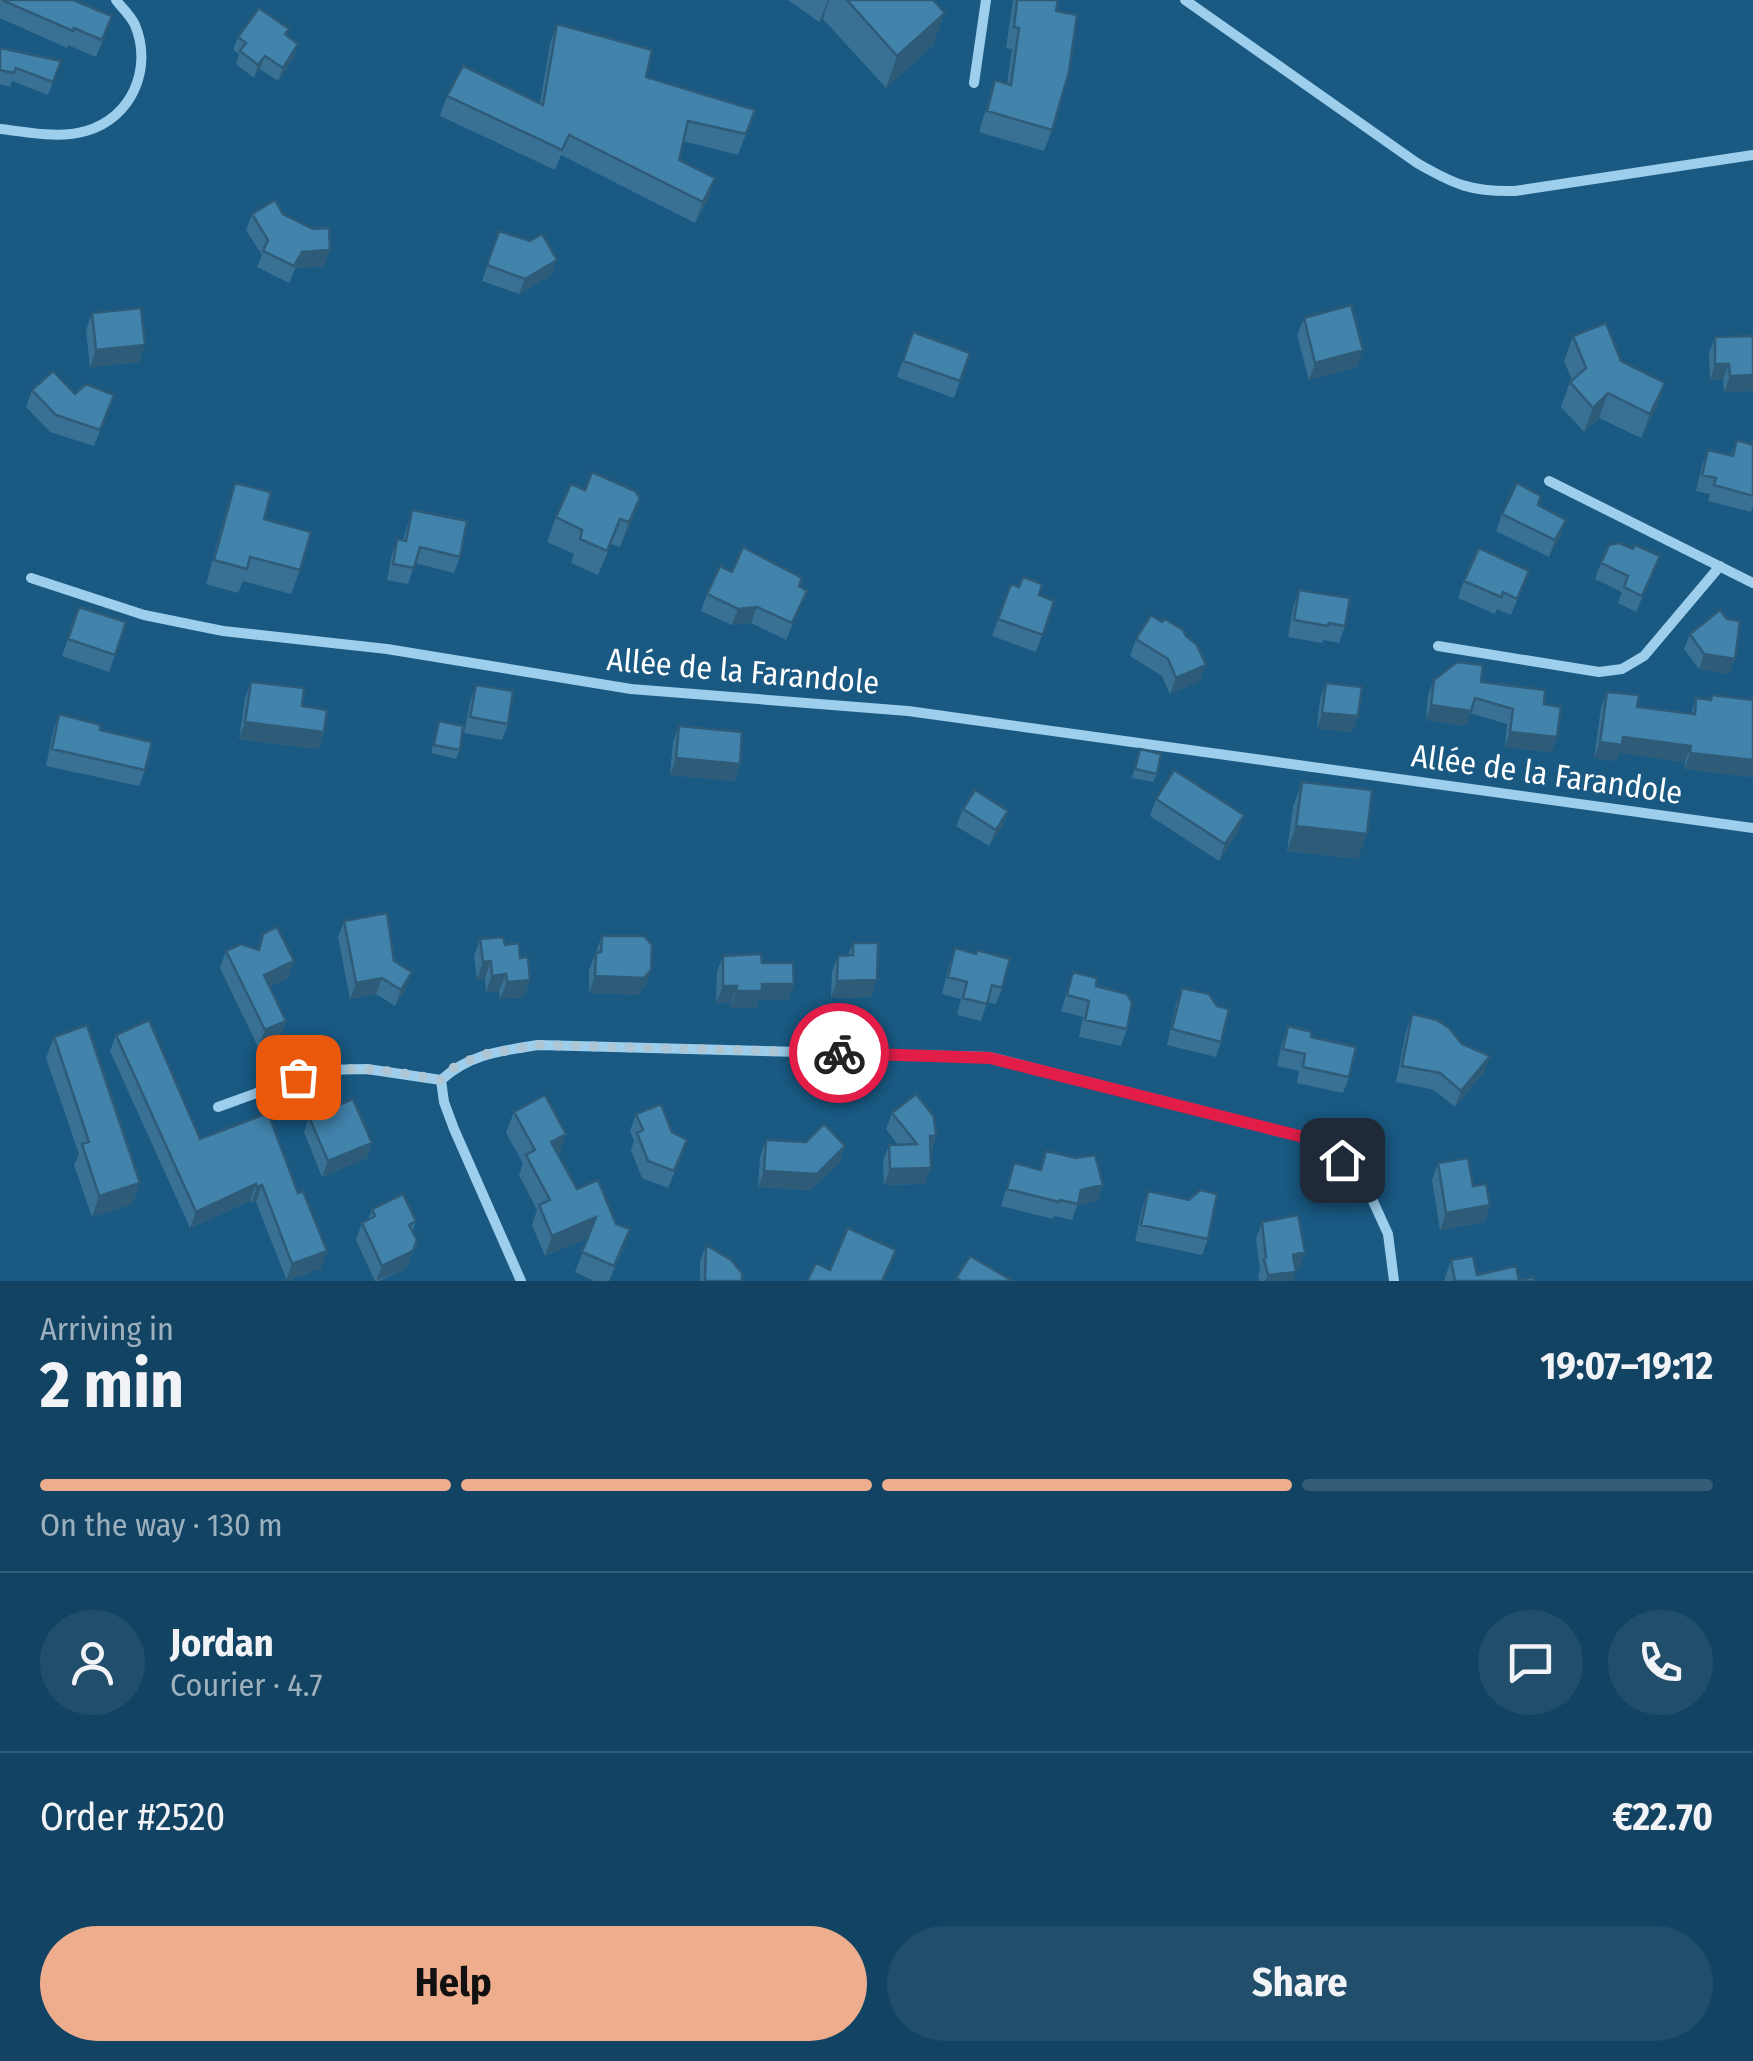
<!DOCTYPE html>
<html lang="en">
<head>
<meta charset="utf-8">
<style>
	body { margin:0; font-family:"Fira Sans Condensed",sans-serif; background:#204e6b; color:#f1f3f6; height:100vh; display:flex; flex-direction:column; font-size:38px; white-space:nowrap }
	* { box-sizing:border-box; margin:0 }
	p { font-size:32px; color:#9db0be }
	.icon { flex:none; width:55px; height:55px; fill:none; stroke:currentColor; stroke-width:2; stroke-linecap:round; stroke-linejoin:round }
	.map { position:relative; height:1281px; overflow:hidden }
	.panel { display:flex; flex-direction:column; background:#134362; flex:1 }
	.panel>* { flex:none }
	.pin { position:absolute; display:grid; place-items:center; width:85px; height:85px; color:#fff; margin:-42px; border-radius:20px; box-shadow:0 5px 15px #0006 }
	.courier { position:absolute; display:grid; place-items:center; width:100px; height:100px; margin:-50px; border:8px solid #e11d48; border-radius:50%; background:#fff; color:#222; box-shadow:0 2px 12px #0007 }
	.summary em { font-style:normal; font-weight:700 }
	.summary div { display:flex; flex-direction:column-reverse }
	.summary { display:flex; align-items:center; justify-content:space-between; height:170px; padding:0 40px }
	h1 { font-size:65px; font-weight:700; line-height:75px }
	.bar { display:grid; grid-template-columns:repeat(4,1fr); gap:15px 10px; align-content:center; height:120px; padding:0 40px }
	.bar i { height:12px; border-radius:8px; background:#325c77 }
	.bar .on { background:#eead8d }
	.bar p { grid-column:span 4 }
	.line { display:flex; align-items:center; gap:25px; padding:0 40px; border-top:2px solid #325c77 }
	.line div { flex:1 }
	.round { display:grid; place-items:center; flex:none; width:105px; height:105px; border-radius:52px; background:#204e6b }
	.action { display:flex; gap:20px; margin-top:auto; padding:20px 40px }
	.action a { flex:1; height:115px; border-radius:60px; background:#eead8d; color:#111; font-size:40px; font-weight:700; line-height:115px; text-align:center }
	.action a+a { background:#204e6b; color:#f1f3f6 }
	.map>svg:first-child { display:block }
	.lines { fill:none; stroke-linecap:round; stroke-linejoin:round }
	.street { stroke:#9dceeb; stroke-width:10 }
	.wall { fill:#397194 }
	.shaded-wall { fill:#2e5c78 }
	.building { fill:#4283ac; stroke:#2e5c78; stroke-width:2.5 }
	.done { stroke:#aec5d3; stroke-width:10; stroke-dasharray:0 18 }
	.route { stroke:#e11d48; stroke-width:12 }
	.labels { text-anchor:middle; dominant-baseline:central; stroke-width:10; stroke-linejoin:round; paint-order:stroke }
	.street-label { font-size:32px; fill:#fff; stroke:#195982 }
</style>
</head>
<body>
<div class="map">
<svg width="1753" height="1281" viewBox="0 0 1753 1281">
	<rect width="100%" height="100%" fill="#195982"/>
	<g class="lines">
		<path class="street" d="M1185 0 1417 163C1455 185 1472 192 1515 191L1753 155
			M974 83 986 0
			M0 129C28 132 58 139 86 131 132 118 153 68 135 25 131 16 122 8 116 0
			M1549 481 1753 583
			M31 578 144 615 223 631 387 649 631 689 908 711 1753 828
			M1438 646 1599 672 1622 669 1644 656 1720 566
			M218 1107 320 1070 367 1069 441 1080
			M521 1281 454 1129 444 1102 441 1080C470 1054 500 1051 538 1045L990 1057 1323 1142 1362 1177 1388 1234 1394 1281"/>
	</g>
	<path class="wall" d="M0 0H73L106 33 96 57 68 45 67 48 0 18Z
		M788 0H933V45L886 88 823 19 819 22Z
		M1013 0H1058L1052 130 1044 151 979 132 995 80 1007 84 1012 49 1006 48Z
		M557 24 646 77 755 110 738 155 683 141 679 160 715 178 708 199 695 223 561 155 555 170 440 116 447 96 540 103 550 44Z
		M286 35 294 57 278 81 260 69 254 78 236 64 239 54 233 50 238 37Z
		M0 48 61 61 48 95 12 81 10 87 0 84Z
		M252 214H283L330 250 324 266 296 268 289 283 257 267 262 255 246 230Z
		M499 231 552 275 519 294 482 281Z
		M92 313 139 362 90 367 86 330Z
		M1304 318 1357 367 1309 380 1297 335Z
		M913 332 970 353 954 398 897 377Z
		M1573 336 1665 383 1656 408 1641 438 1599 418 1584 432 1561 407 1570 382 1572 380 1564 361Z
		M1753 336V391L1724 392 1723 379 1710 380 1709 353 1715 337Z
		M32 390 75 394 114 395 94 446 50 432 26 407Z
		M1737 440 1753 445V506L1751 512 1708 501 1710 494 1696 491 1702 465 1708 450 1731 455Z
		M235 483 264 519 300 570 291 594 243 581 238 593 206 584 227 507Z
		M585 490 640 498 620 547 611 544 598 575 571 563 574 554 547 542 556 517Z
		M412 510 460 557 454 573 415 563 408 584 387 580 392 554 397 539 403 540Z
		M1502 514 1566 520 1549 557 1496 531Z
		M1633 549 1660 556 1636 612 1618 603 1622 592 1595 579 1601 563Z
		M1529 571 1511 615 1497 609 1495 614 1458 598 1464 581Z
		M732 572 799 587 807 591 786 640 751 623 732 625 701 611 707 594Z
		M1011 584 1054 601 1036 652 992 636Z
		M1299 590 1345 626 1339 643 1323 640 1322 643 1288 637 1293 607Z
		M79 607 115 655 109 672 62 656Z
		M1727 619 1735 659 1729 674 1699 669 1684 649 1690 634Z
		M1186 636 1200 681 1170 694 1162 676 1130 656 1136 639Z
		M1434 680 1481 682 1557 737 1551 752 1505 747 1507 724 1470 713 1466 726 1426 720 1428 695Z
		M251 682 302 706 324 732 318 749 239 739 245 698Z
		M1326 683 1358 716 1352 732 1317 729 1320 699Z
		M476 685 508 724 502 740 464 733 470 702Z
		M1607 692 1637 707 1691 714 1696 698 1710 700 1712 695 1753 700V777L1684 769 1685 762 1619 753 1616 761 1594 758 1601 708Z
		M59 714 100 730 145 770 139 786 46 766 53 731Z
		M439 721 460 750 456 759 431 753Z
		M679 726 740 764 734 781 670 775 673 742Z
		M1140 749 1157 774 1153 782 1132 778Z
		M1302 782 1358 859 1287 851 1293 807Z
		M1156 799 1244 815 1238 831 1219 861 1150 816Z
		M963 809 1008 811 1002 827 989 846 956 826Z
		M344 921 394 961 406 988 395 1006 376 994 350 999 338 937Z
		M263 934 294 961 288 978 270 986 286 1021 280 1038 258 1047 220 968 226 951 257 950Z
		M602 936 651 970 645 986 638 995 589 993V970Z
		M480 939 505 945 520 958 530 980 524 997 500 999 499 991 486 992 485 978 477 979 474 956Z
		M853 943 871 997 831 998 832 972 838 956 848 955Z
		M955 948 1002 988 996 1004 987 1002 981 1021 957 1015 961 999 942 994 949 965Z
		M723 956 762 963 794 984 788 1000H759L756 1008H730L731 1003 716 1002 717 972Z
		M1073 972 1096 986 1127 1029 1121 1046 1079 1037 1083 1017 1061 1011Z
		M1182 988 1221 1042 1216 1057 1167 1045 1176 1004Z
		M1412 1014 1484 1072 1455 1107 1434 1090 1396 1082 1406 1031Z
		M1288 1026 1311 1037 1349 1077 1343 1093 1297 1083 1299 1071 1277 1066 1282 1043Z
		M116 1035 200 1139 298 1193 321 1268 287 1281 256 1202 251 1203 250 1201 190 1228 110 1051Z
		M54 1037 140 1183 132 1204 92 1217 74 1165 79 1154 46 1058Z
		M514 1112 566 1134 558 1155 577 1189 623 1249 609 1281H594L575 1272 588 1238 545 1256 532 1225 537 1210 519 1175 523 1163 506 1133Z
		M892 1113 936 1136 931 1152 925 1184 884 1185 883 1161 889 1145H898L886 1129Z
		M636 1114 681 1157 668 1188 642 1178 631 1150 634 1141 630 1131Z
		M309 1117 372 1143 367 1158 322 1177 304 1132Z
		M766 1140 845 1146 840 1162 811 1190 758 1187 760 1157Z
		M1046 1151 1103 1185 1097 1201 1077 1206 1072 1220 1054 1216 1053 1219 1001 1206 1014 1163 1040 1169Z
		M1438 1163 1490 1205 1484 1222 1440 1230 1432 1180Z
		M1148 1191 1189 1200 1208 1239 1202 1255 1135 1241 1142 1208Z
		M372 1209 416 1221 413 1231 417 1240 407 1268 379 1281H375L356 1240 362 1223 368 1220Z
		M1262 1222 1305 1252 1299 1269 1296 1270 1293 1281H1259L1258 1276 1260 1270 1256 1239Z
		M706 1245 742 1281H700V1262Z
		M1451 1260 1477 1275 1534 1281H1444Z"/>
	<path class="shaded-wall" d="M828 0H829L823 19 819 22Z
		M945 13 933 45 886 88 897 56Z
		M298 44 294 57 278 81 283 68Z
		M265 56 260 69 254 78 258 65Z
		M715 178 708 199 695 223 703 202Z
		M330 250 324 266 296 268 289 283 302 252Z
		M557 260 552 275 519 294 525 279Z
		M145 345 139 362 90 367 96 350Z
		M1363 350 1357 367 1309 380 1315 363Z
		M1715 364H1729L1723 379 1710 380Z
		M1753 375V391L1724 392 1730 376Z
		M1665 383 1656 408 1641 438 1650 414Z
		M1608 393 1599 418 1584 432 1593 408Z
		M640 498 631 523 620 547 629 522Z
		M1566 520 1560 537 1549 557 1555 540Z
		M757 607 751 623 732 625 738 609Z
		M1704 654 1735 659 1729 674 1699 669Z
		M1206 665 1200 681 1170 694 1176 678Z
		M1431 705 1471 711 1466 726 1426 720Z
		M1322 713 1358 716 1352 732 1317 729Z
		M245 722 324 732 318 749 239 739Z
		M1510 732 1557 737 1551 752 1505 747Z
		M1623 737 1691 746 1685 762 1619 753 1616 761 1594 758 1600 742Z
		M1690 753 1753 760V777L1684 769Z
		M676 758 740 764 734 781 670 775Z
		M1008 811 1002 827 989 846 996 830Z
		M1244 815 1238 831 1219 861 1225 844Z
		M1296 826 1367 834 1358 859 1287 851Z
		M294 961 288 978 258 992 264 975Z
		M491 961 485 978 477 979 483 962Z
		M651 970 645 986 638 995 589 993 595 976Z
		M412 972 406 988 395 1006 401 990Z
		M506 974 499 991 486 992 492 976Z
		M382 978 376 994 350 999 356 983Z
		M530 980 524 997 500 999 507 982Z
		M877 980 871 997 831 998 837 981Z
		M762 984H794L788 1000H759L756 1008H730L736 991Z
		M723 986H737L731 1003 716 1002Z
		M286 1021 280 1038 258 1047 265 1030Z
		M1490 1056 1484 1072 1455 1107 1461 1091Z
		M566 1134 559 1154 543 1162 551 1142Z
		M930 1136H936L930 1152Z
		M372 1143 367 1158 322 1177 328 1161Z
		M845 1146 840 1162 811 1190 758 1187 764 1171Z
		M931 1168 925 1184 884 1185 890 1169Z
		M140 1183 132 1204 92 1217 99 1196Z
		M256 1184 250 1201 190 1228 196 1212Z
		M262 1185 256 1202 251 1203 257 1187Z
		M1103 1185 1097 1201 1077 1206 1081 1190Z
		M1490 1205 1484 1222 1440 1230 1446 1213Z
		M596 1217 589 1238 545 1256 552 1236Z
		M327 1251 321 1268 286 1281 292 1264Z
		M413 1251 407 1268 376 1281 382 1266Z
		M1305 1252 1299 1269 1287 1272 1293 1255Z
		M1296 1272 1293 1281H1265L1268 1275Z"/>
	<path class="building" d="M2 0H73L112 16 102 40 74 28 73 31Z
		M847 0H933L945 13 897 56Z
		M1017 0H1058L1056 11 1077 15 1069 72 1052 130 987 111 995 80 1011 85 1019 28 1014 27Z
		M259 8 289 29 285 34 298 44 283 68 265 56 258 65 240 51 246 43 238 37Z
		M557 24 652 50 646 77 755 110 746 134 688 121 679 160 715 178 703 202 569 135 562 150 447 96 463 66 543 105Z
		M0 48 61 61 53 82 16 68 14 73 0 70Z
		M275 200 283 214 313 229 329 228 330 250 302 252 294 266 263 251 268 240 252 214Z
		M499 231 530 241 542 234 557 260 525 279 487 265Z
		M1351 305 1363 350 1315 363 1304 318Z
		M141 308 145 345 96 350 92 313Z
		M1606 323 1621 361 1665 383 1650 414 1608 393 1593 408 1570 382 1586 368 1573 336Z
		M913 332 970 353 960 381 903 361Z
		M1753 336V375L1730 376 1729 364H1715V337Z
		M53 371 75 394 86 384 114 395 100 430 56 415 32 390Z
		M1737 440 1753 445V496L1714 485 1716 478 1702 475 1708 450 1733 456Z
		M592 472 635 491 640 498 629 522 620 519 607 551 580 539 582 530 556 517 571 484 585 490Z
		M235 483 271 492 264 519 311 532 300 570 250 557 247 569 214 560Z
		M1517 483 1541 496 1538 505 1566 520 1555 540 1502 514Z
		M412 510 467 521 460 557 420 547 414 568 393 564 397 539 406 541Z
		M1619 543 1633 549 1635 545 1660 556 1642 596 1624 587 1628 576 1601 563 1609 545Z
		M743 547 802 578 799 586 807 591 792 623 757 607 738 609 707 594 720 566 732 572Z
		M1479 548 1529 571 1517 599 1503 592 1501 597 1464 581Z
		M1023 577 1042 584 1039 595 1054 601 1043 635 998 619 1011 584 1019 587Z
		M1299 590 1350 598 1345 626 1329 623 1328 626 1294 620Z
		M79 607 126 622 115 655 68 639Z
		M1720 610 1727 619 1740 621 1735 659 1704 654 1690 634Z
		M1151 615 1162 622 1165 619 1183 630 1186 636 1197 645 1206 665 1176 678 1168 659 1136 639Z
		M1457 662 1483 665 1481 682 1545 690 1544 704 1561 707 1557 737 1510 732 1513 709 1475 698 1471 711 1431 705 1434 680Z
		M251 682 304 688 302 706 327 710 324 732 245 722Z
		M1326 683 1362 687 1358 716 1322 713Z
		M476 685 513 691 508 724 470 717Z
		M1607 692 1639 695 1637 707 1695 714 1696 698 1711 700 1712 695 1753 700V760L1690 753 1691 746 1623 737 1622 745 1600 742Z
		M59 714 101 725 100 730 152 742 145 770 52 749Z
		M439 721 463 726 460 750 434 745Z
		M679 726 742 732 740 764 676 758Z
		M1140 749 1161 754 1157 774 1135 769Z
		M1174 770 1244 815 1225 844 1156 799Z
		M1302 782 1372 790 1367 834 1296 826Z
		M975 790 1008 811 996 830 963 809Z
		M387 913 394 961 412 972 401 990 382 978 356 983 344 921Z
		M277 927 294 961 264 975 286 1021 265 1030 226 951 241 944 259 950 263 934Z
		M602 936H644L652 945 651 970 644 978 595 976 596 953 601 952Z
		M503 937 505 945 519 943 520 958 528 957 530 980 507 982 506 974 492 976 491 961 483 962 480 939Z
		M853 943H878L877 980 837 981 838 956 853 955Z
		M955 948 976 954 977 950 1010 959 1002 988 992 985 987 1004 963 998 967 982 948 977Z
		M761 954 762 963H793L794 984H762V991H736L737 986H723V956Z
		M1073 972 1097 978 1096 986 1127 994 1132 1003 1127 1029 1085 1020 1089 1001 1067 995Z
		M1182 988 1209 994 1217 1006 1229 1009 1221 1042 1172 1029Z
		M1412 1014 1437 1020 1449 1028 1462 1044 1490 1056 1461 1091 1440 1073 1402 1066Z
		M149 1020 200 1139 268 1113 298 1193 303 1191 327 1251 292 1264 262 1185 257 1187 256 1184 196 1212 116 1035Z
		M87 1025 140 1183 99 1196 82 1144 89 1142 54 1037Z
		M1288 1026 1312 1032 1311 1037 1356 1047 1349 1077 1303 1067 1305 1054 1283 1049Z
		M916 1094 934 1117 936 1136H930L931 1168 890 1169 889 1145 917 1144 892 1113Z
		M545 1095 566 1134 551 1142 577 1189 598 1180 616 1224 630 1229 614 1266 582 1252 596 1217 552 1236 539 1205 550 1200 526 1155 535 1150 514 1112Z
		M353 1099 372 1143 328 1161 309 1117Z
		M661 1104 672 1132 687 1140 674 1171 648 1161 637 1133 643 1130 636 1114Z
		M824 1124 845 1146 817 1174 764 1171 766 1140 806 1142Z
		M1046 1151 1076 1158 1095 1155 1103 1185 1081 1190 1078 1204 1060 1200 1059 1202 1007 1189 1014 1163 1041 1170Z
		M1468 1158 1473 1186 1486 1184 1490 1205 1446 1213 1438 1163Z
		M1200 1190 1217 1194 1208 1239 1141 1225 1148 1191 1189 1200Z
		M403 1194 416 1221 409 1225 417 1240 413 1251 382 1266 362 1223 375 1216 372 1209Z
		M1298 1215 1305 1252 1293 1255 1296 1272 1268 1275 1264 1259 1266 1258 1262 1222Z
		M848 1228 896 1250 882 1281H807L816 1263 830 1270Z
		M706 1245 731 1260 742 1273V1281H705Z
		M970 1256 1013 1281H961L956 1278Z
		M1473 1256 1477 1275 1516 1266 1519 1280 1533 1277 1534 1281H1455L1451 1260Z"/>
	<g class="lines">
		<path class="done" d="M298 1077C345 1062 393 1071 440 1080L457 1065 487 1054 538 1045 839 1053"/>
		<path class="route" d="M839 1053 990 1058 1323 1142 1342 1160"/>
	</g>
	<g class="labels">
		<g class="street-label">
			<text transform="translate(743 671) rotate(5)">Allée de la Farandole</text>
			<text transform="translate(1547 774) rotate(8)">Allée de la Farandole</text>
		</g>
	</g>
</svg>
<div class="pin" style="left:298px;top:1077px;background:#ea580c"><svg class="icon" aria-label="bag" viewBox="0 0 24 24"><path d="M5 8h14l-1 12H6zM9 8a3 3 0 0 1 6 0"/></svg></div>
<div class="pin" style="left:1342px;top:1160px;background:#1f2937"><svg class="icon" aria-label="home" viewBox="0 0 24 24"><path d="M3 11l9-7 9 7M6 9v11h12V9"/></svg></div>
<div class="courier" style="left:839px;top:1053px"><svg class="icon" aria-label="bike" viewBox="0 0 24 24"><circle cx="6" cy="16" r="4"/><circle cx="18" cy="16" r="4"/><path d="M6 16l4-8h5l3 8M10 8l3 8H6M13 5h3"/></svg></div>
</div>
<section class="panel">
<div class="summary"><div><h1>2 min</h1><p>Arriving in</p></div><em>19:07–19:12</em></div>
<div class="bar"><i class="on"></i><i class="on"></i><i class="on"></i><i></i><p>On the way · 130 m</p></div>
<div class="line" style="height:180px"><a class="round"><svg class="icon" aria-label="person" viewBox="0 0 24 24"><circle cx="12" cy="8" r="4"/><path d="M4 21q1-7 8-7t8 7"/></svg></a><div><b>Jordan</b><p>Courier · 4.7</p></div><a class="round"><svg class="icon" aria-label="chat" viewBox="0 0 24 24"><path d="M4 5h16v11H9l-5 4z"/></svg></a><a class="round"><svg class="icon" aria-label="phone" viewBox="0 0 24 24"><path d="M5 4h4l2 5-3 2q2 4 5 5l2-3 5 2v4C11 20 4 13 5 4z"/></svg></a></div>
<div class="line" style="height:130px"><div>Order #2520</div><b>€22.70</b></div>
<div class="action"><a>Help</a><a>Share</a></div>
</section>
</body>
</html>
